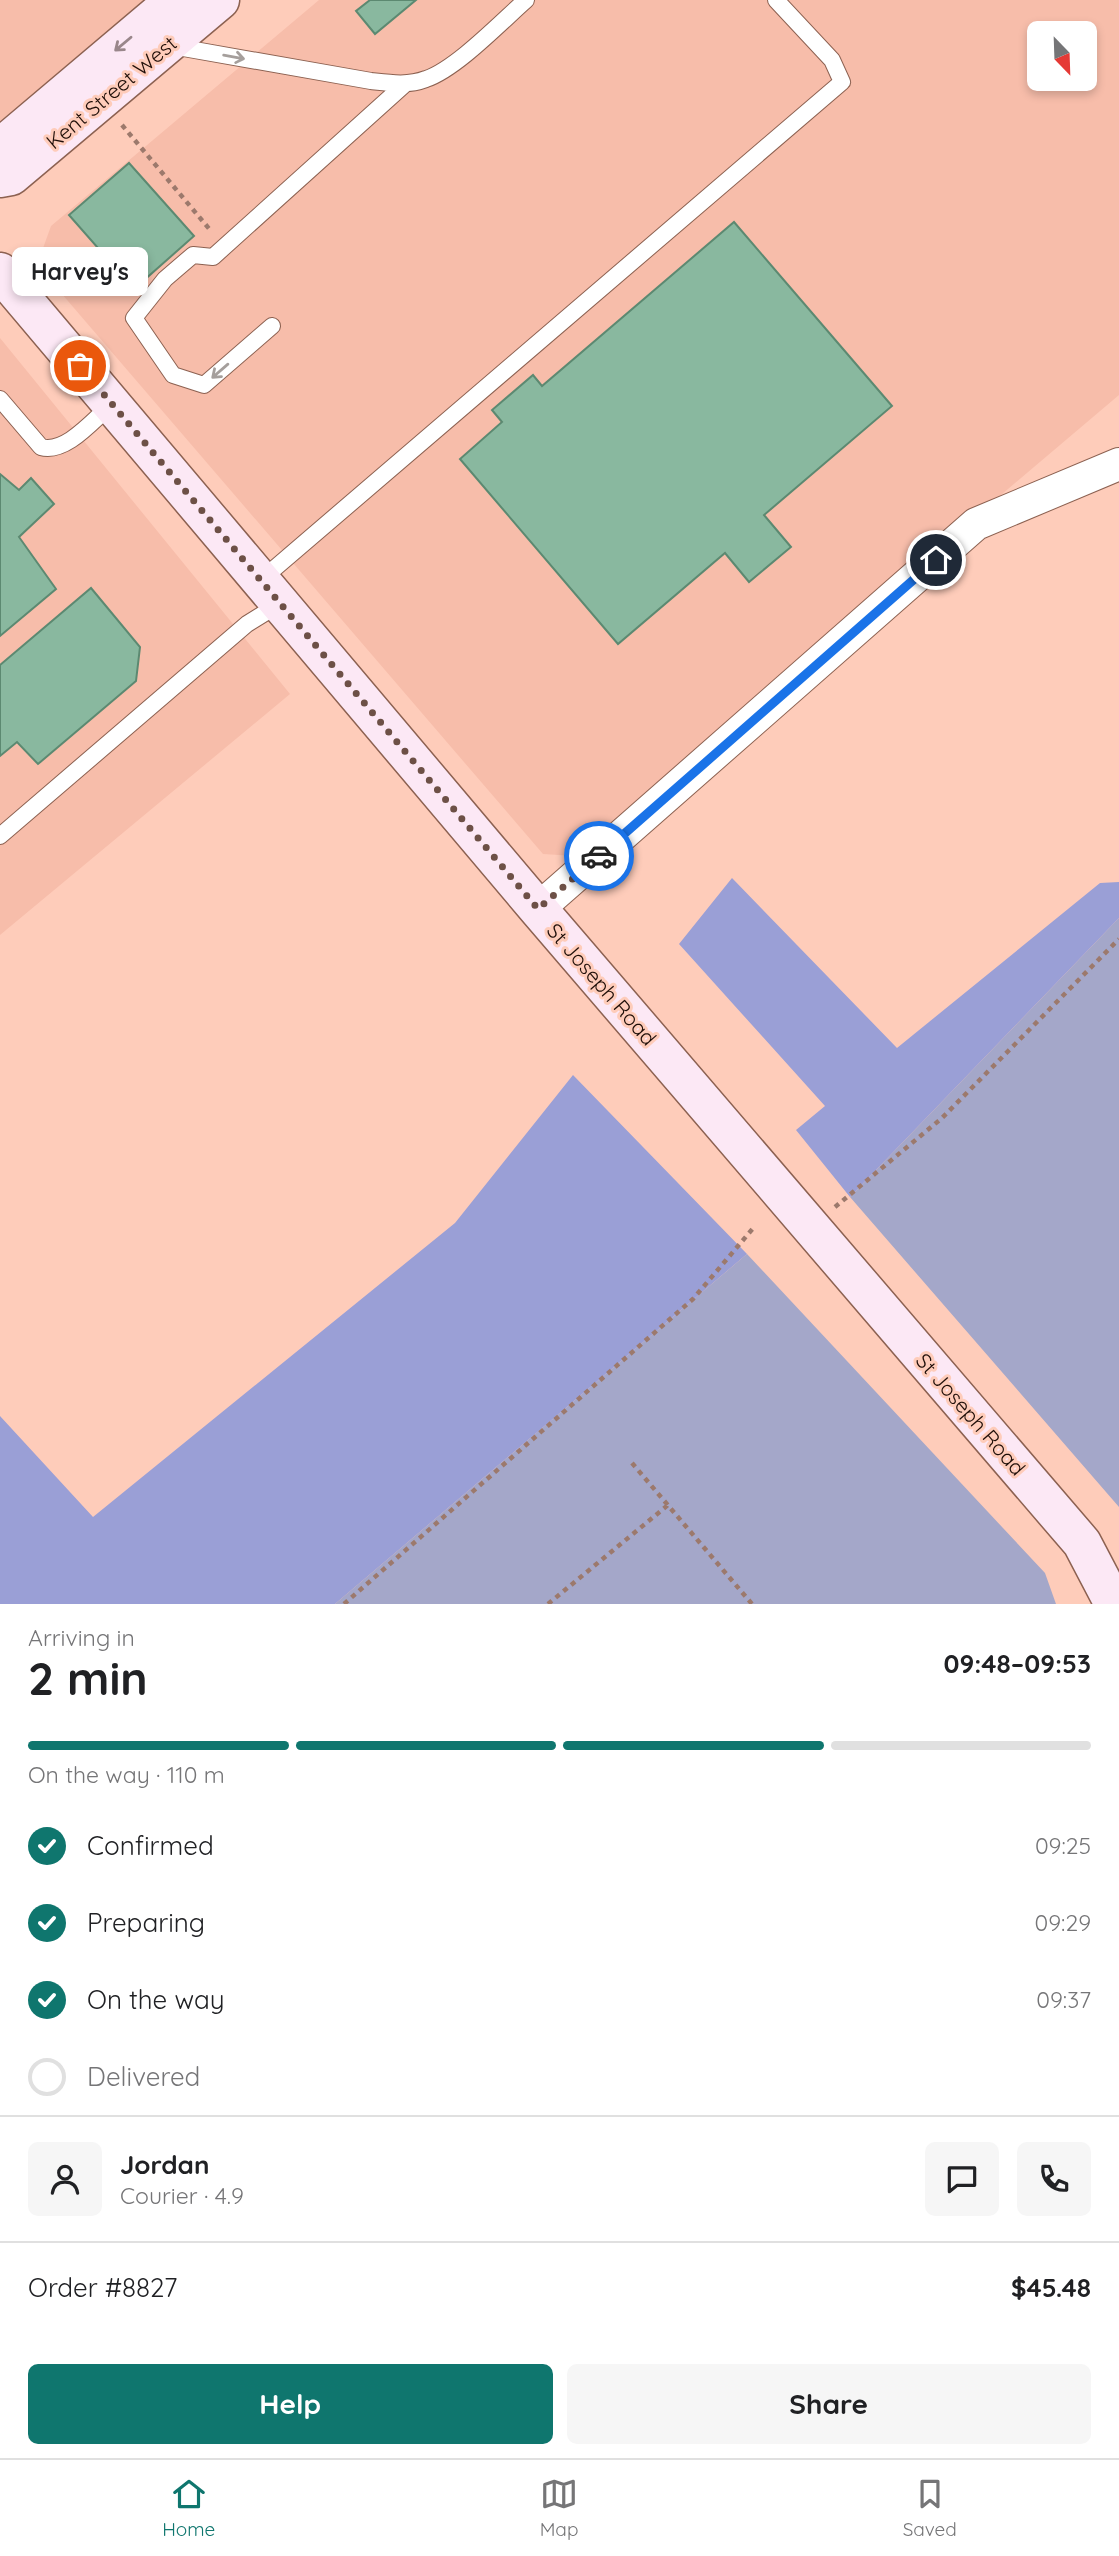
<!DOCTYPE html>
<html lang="en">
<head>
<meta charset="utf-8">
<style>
	body { margin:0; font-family:Quicksand,sans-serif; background:#f6f6f6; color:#202124; height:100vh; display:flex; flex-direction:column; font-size:26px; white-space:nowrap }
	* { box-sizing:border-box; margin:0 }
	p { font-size:23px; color:#757577 }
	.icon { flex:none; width:38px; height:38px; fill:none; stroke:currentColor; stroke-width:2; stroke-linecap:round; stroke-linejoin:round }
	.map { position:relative; height:1604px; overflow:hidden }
	.drawer { display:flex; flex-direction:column; background:#fff; flex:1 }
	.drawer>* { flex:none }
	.needle { width:46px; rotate:157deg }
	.tools { position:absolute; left:1027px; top:21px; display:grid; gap:14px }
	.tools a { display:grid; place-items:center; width:70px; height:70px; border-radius:10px; background:#fff; box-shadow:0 4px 10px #0003; font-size:35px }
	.pin { position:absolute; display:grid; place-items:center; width:60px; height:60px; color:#fff; margin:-30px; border:4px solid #fff; border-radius:50%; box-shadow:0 2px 7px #0007 }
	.courier { position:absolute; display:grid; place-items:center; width:70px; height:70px; margin:-35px; border:5px solid #1a73e8; border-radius:50%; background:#fff; color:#222; box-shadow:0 2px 9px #0007 }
	.bubble { position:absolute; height:49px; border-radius:10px; background:#fff; box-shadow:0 4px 10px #0003; font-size:23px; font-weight:700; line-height:49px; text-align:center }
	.overview em { font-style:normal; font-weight:700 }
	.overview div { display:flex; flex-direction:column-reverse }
	.overview { display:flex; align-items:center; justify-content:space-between; height:119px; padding:0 28px }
	h1 { font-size:46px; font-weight:700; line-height:52px }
	.bar { display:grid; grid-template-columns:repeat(4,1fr); gap:10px 7px; align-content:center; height:84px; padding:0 28px }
	.bar i { height:9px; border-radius:5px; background:#e0e0e0 }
	.bar .on { background:#0f766e }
	.bar p { grid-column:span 4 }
	.line { display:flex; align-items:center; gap:18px; padding:0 28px; border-top:2px solid #e0e0e0 }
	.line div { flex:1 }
	.round { display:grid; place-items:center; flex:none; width:74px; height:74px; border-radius:10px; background:#f6f6f6 }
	ol { padding:0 28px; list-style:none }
	li { display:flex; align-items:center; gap:21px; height:77px }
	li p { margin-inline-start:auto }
	li .icon { padding:7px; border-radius:50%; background:#0f766e; color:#fff; stroke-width:4 }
	li:last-child { color:#757577 }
	li i { width:38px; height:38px; border:4px solid #e0e0e0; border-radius:50% }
	.cta { display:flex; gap:14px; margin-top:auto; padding:14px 28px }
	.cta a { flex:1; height:80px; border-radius:10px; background:#0f766e; color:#fff; font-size:28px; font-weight:700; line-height:80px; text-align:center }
	.cta a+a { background:#f6f6f6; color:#202124 }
	.tab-bar { display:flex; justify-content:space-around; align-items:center; height:98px; border-top:2px solid #e0e0e0; background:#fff; font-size:19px; color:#757577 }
	.tab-bar a { display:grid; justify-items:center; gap:4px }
	.tab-bar .on { color:#0f766e }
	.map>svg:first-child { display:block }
	.built { fill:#f7bdaa; fill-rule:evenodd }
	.green { fill:#a4a7c9 }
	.forest { fill:#9a9fd6 }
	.building { fill:#89b89f; stroke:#5c8971; stroke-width:2 }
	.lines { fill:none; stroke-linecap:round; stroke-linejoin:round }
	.lane-casing { stroke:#8c6151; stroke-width:18 }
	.street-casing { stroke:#8c6151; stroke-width:34 }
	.secondary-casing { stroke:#8c6151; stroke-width:41 }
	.path { stroke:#9c796c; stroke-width:4.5; stroke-dasharray:5 5; stroke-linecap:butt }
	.lane { stroke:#fff; stroke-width:16 }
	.street { stroke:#fff; stroke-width:32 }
	.secondary { stroke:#fce8f5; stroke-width:38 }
	.oneway { stroke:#99868a }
	.oneway2 { stroke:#a59f9c }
	.done { stroke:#6d5046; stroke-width:7; stroke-dasharray:0 12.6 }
	.route { stroke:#1a73e8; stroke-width:9 }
	.labels { text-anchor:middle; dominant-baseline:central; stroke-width:6; stroke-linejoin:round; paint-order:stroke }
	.street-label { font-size:21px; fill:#1f0e08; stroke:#feccba }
</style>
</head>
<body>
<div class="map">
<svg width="1119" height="1604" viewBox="0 0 1119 1604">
	<rect width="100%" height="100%" fill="#feccba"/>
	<path class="built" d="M0 0H147L0 124Z
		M319 0H1119V395L575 856 543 854 37 265 51 226ZM1040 33H1085V79H1040Z
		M0 338 290 694 0 935Z"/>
	<path class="green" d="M1119 918V1507L850 1197Z
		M747 1254 1045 1573 1056 1604H335Z"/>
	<path class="forest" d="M732 878 897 1048 1100 883 1119 882V918L850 1197 796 1130 825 1106 679 944Z
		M573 1075 747 1254 335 1604H0V1416L93 1517 455 1223Z"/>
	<path class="building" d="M370 0H416L375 34 356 11Z
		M129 163 194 236 134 289 69 215Z
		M734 222 892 406 764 515 791 547 749 582 725 553 618 644 460 459 502 422 492 410 533 375 542 386Z
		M0 474 19 490 31 478 54 504 19 537 56 589 0 636Z
		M91 588 140 647 136 681 38 764 17 742 0 756V665Z"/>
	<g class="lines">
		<defs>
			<path id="lane" d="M172 46 371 81C389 83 408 86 426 79 456 69 501 22 526 0
				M272 326 204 385 173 375 134 318 165 279 193 255 213 257 405 84
				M0 399 41 447C66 454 93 420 112 404
				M261 580 842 82 832 60 776 0
				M0 836 247 624 281 603"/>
			<path id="street" d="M538 909 976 524 1119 464"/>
			<path id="secondary" d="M0 148 175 0
				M0 178 11 176 220 0
				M0 272 538 909 1082 1543 1114 1604"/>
		</defs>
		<use href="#lane" class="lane-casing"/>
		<use href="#street" class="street-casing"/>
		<use href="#secondary" class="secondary-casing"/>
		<path class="path" d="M122 125 211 231
			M835 1207 942 1118 1119 939
			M632 1463 752 1604
			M344 1604 693 1299 755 1226
			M548 1604 668 1505"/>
		<use href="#lane" class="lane"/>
		<use href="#street" class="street"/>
		<use href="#secondary" class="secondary"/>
	</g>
	<defs><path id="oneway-shaft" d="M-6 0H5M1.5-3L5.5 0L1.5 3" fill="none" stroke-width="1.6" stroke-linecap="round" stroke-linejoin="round" transform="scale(1.75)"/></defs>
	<use class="oneway" href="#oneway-shaft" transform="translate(123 44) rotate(140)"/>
	<g class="oneway2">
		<use href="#oneway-shaft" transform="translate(234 57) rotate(10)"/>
		<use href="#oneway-shaft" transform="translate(220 371) rotate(139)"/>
	</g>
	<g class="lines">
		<path class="done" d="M80 366 538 909 599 856"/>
		<path class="route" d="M599 856 936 560"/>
	</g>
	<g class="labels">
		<g class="street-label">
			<text transform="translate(111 92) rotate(-40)">Kent Street West</text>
			<text transform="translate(602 984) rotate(49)">St Joseph Road</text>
			<text transform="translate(971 1414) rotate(49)">St Joseph Road</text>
		</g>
	</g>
</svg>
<div class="tools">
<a><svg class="needle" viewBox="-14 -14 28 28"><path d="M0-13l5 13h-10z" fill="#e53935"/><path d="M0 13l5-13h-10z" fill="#757577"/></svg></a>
</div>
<div class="pin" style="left:80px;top:366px;background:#ea580c"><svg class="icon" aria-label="bag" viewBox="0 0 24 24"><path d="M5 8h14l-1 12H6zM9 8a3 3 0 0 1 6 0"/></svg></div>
<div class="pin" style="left:936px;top:560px;background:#1f2937"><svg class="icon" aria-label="home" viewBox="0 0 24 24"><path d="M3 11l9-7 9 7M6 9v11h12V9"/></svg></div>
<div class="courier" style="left:599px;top:856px"><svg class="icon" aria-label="car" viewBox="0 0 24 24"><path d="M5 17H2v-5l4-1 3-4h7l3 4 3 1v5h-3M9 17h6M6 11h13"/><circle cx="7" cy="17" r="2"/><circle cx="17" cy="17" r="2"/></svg></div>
<div class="bubble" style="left:12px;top:247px;width:136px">Harvey's</div>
</div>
<section class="drawer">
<div class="overview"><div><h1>2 min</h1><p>Arriving in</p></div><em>09:48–09:53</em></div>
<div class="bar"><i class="on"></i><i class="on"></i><i class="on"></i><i></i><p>On the way · 110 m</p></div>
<ol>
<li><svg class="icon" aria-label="check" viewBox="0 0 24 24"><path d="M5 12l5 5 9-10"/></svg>Confirmed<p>09:25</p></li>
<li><svg class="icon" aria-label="check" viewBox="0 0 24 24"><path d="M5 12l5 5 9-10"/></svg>Preparing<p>09:29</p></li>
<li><svg class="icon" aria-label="check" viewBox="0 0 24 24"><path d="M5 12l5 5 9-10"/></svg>On the way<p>09:37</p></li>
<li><i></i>Delivered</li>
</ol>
<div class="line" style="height:126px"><a class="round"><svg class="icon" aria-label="person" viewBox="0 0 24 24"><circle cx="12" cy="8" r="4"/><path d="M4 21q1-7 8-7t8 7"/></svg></a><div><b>Jordan</b><p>Courier · 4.9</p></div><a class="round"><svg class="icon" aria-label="chat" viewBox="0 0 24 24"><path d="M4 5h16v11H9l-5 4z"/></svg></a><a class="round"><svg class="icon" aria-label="phone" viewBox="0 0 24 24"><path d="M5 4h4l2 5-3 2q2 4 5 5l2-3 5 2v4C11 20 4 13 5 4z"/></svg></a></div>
<div class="line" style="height:91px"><div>Order #8827</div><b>$45.48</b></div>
<div class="cta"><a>Help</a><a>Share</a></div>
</section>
<nav class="tab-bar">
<a class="on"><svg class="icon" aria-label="home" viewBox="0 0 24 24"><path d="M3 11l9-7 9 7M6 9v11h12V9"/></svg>Home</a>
<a><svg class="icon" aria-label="map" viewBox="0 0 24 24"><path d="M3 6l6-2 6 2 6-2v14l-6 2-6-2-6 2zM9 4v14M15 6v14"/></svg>Map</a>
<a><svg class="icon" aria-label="saved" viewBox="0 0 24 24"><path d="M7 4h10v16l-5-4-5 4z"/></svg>Saved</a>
</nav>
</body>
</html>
